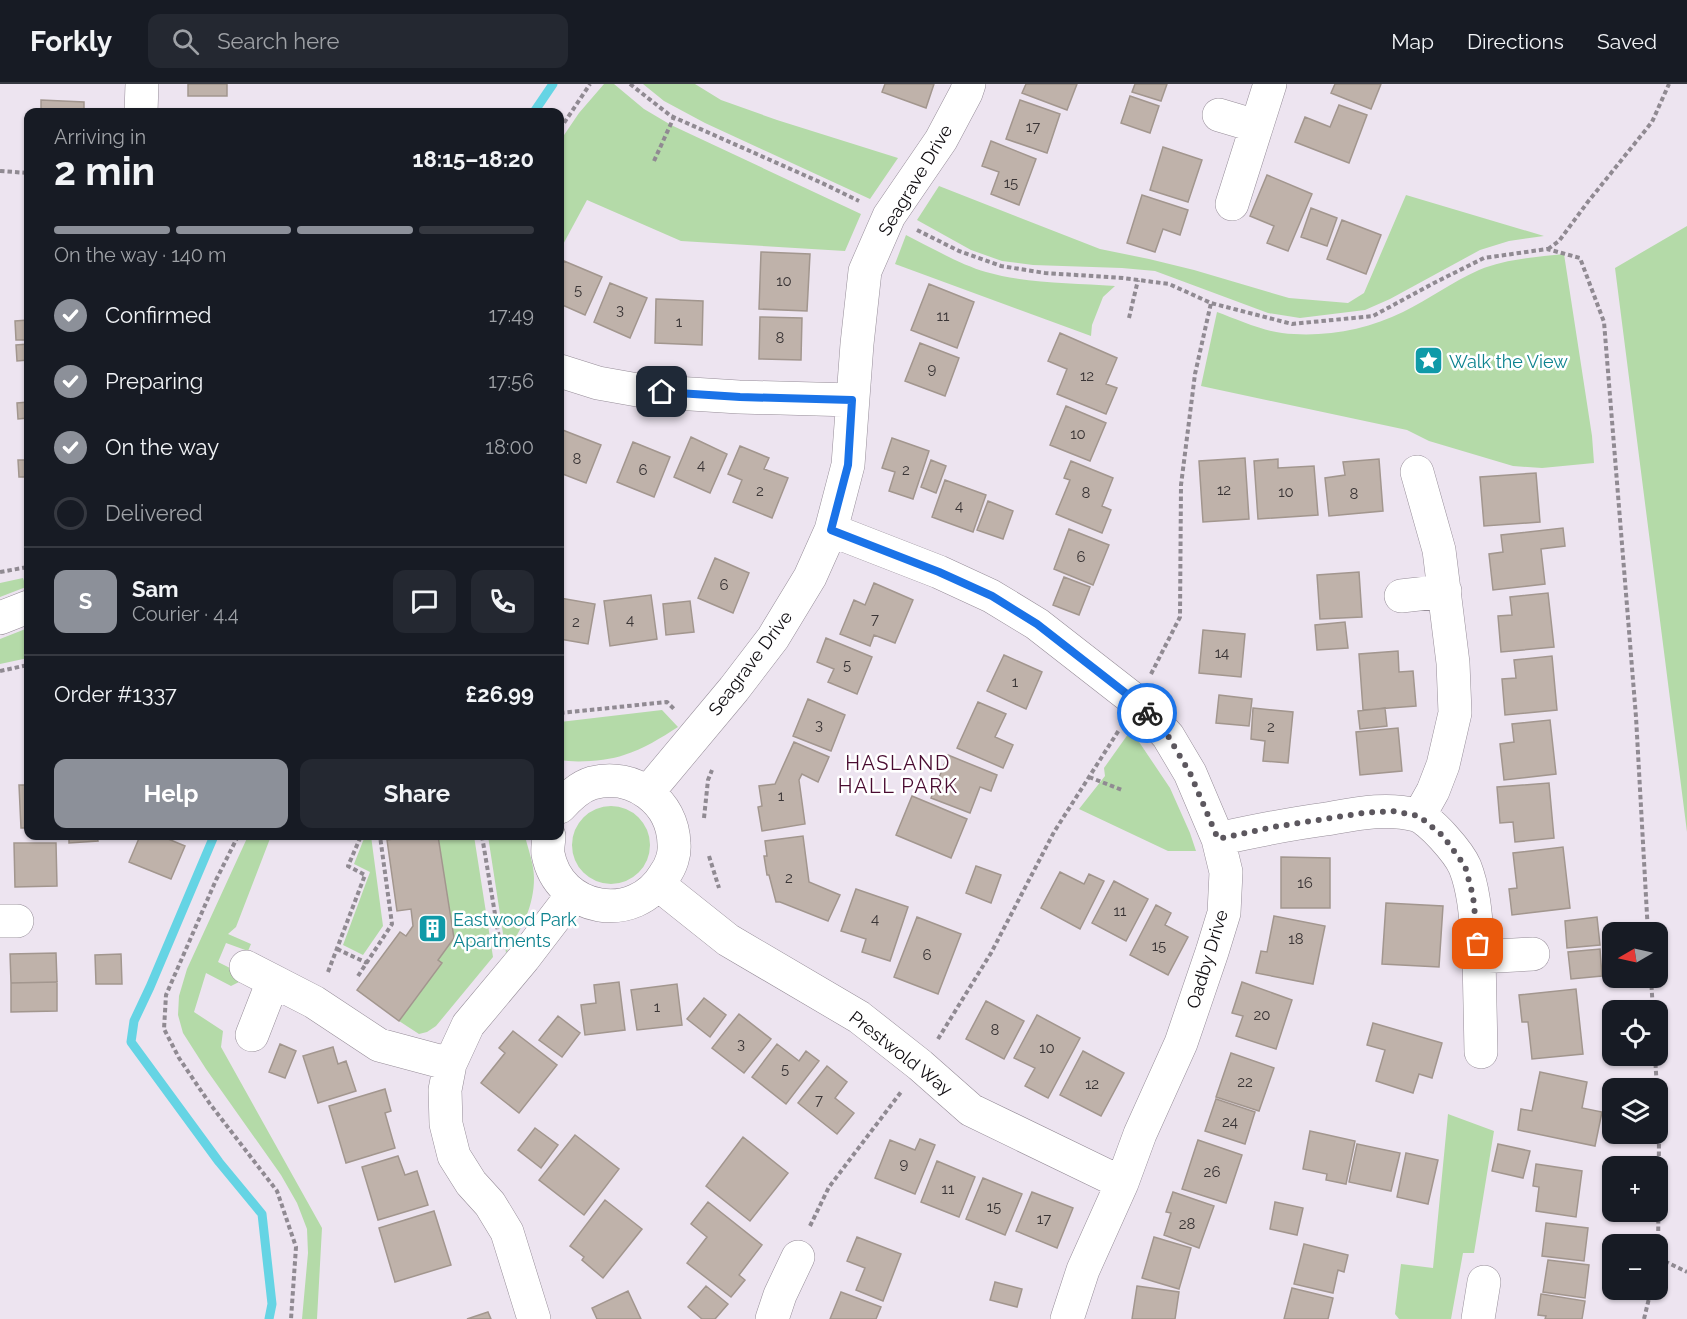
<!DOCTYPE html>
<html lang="en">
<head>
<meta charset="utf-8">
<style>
	body { margin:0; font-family:Raleway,sans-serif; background:#242831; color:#f1f3f6; height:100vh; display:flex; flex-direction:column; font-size:22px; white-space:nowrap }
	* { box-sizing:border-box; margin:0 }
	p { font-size:20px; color:#9ea1a6 }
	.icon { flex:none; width:33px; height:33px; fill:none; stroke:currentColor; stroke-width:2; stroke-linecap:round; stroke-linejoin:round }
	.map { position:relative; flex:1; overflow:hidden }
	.panel { position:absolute; left:24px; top:24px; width:540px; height:732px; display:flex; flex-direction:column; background:#171b24; border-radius:12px; box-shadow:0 2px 4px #0004 }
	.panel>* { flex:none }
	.needle { width:39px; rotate:261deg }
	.controls { position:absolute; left:1602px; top:838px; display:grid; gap:12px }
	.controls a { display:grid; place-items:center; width:66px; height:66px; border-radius:12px; background:#171b24; box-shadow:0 2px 4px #0004; font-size:30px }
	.pin { position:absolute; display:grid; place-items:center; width:51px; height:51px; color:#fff; margin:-26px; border-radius:12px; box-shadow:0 3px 9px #0006 }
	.courier { position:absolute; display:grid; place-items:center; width:60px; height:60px; margin:-30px; border:4px solid #1a73e8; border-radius:50%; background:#fff; color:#222; box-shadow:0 2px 8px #0007 }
	.head em { font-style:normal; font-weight:700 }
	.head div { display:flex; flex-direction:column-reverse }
	.head { display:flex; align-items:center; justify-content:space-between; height:102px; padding:0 30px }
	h1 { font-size:39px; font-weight:700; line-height:45px }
	.bar { display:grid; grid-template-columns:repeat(4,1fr); gap:9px 6px; align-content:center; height:72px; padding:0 30px }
	.bar i { height:8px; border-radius:4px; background:#363941 }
	.bar .active { background:#8c9099 }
	.bar p { grid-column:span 4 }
	.line { display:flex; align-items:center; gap:15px; padding:0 30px; border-top:2px solid #363941 }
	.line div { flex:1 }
	.round { display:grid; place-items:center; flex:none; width:63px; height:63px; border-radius:12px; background:#242831 }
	ol { padding:0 30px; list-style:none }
	li { display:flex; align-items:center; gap:18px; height:66px }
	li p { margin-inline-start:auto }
	li .icon { padding:6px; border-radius:50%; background:#8c9099; color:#fff; stroke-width:4 }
	li:last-child { color:#9ea1a6 }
	li i { width:33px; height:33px; border:3px solid #363941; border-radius:50% }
	.primary-button { display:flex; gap:12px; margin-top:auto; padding:12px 30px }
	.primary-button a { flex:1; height:69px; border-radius:12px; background:#8c9099; color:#fff; font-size:24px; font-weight:700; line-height:69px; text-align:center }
	.primary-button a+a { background:#242831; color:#f1f3f6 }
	header { display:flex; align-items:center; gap:36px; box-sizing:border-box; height:84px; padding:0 30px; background:#171b24; border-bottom:2px solid #363941 }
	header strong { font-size:28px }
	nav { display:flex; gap:33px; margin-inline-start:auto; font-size:21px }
	.search { width:420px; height:54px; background:#242831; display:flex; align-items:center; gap:15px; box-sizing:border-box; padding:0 21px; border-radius:12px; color:#9ea1a6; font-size:22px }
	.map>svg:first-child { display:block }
	.green { fill:#b4daa8 }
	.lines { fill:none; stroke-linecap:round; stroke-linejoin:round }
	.stream { stroke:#65d4e4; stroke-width:9 }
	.building { fill:#bfb2aa; stroke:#a2968e; stroke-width:1.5 }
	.minor-casing { stroke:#968d98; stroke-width:34 }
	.path { stroke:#908a92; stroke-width:4; stroke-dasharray:4.5 3; stroke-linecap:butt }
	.minor { stroke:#fff; stroke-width:33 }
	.done { stroke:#5c575e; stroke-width:6; stroke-dasharray:0 10.8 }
	.route { stroke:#1a73e8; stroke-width:8 }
	.labels { text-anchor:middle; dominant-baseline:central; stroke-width:5; stroke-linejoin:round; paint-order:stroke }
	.number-label { font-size:15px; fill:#3a3536 }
	.street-label { font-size:18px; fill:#0e0b0f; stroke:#fff }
	.culture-label { font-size:18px; fill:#0d838f; stroke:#fff; text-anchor:start }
	.neighbourhood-label { font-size:20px; letter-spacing:1.5px; fill:#4a0c31; stroke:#fff }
</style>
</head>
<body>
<header>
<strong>Forkly</strong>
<div class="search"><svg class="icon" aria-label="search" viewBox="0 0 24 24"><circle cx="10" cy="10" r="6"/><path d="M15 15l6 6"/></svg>Search here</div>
<nav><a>Map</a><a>Directions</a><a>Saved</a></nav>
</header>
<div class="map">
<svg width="1687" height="1235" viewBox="0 0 1687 1235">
	<rect width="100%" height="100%" fill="#ede4f0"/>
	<path class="green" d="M604 0H614L644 25 671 41 861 130 845 167 681 157 587 116 560 166V57L579 29Z
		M643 0H695L721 16 777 36 898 74 870 115 705 39 664 17Z
		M939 102 1100 165 1149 175 1194 186 1289 214 1348 219 1364 209 1406 111 1544 152 1509 157 1480 166 1390 215 1365 226 1300 234 1268 229 1155 187 1122 184 1033 181 1002 177 971 166 917 136Z
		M1687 142V748L1615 184Z
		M906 151C930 163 961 181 986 188 1028 200 1073 199 1115 202L1103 213 1092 241 1091 252 895 180Z
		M1564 170 1592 352 1594 379 1542 384 1513 382 1429 357 1407 346 1201 302 1217 228C1236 235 1263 247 1282 249 1322 254 1367 246 1403 228 1429 215 1452 198 1479 186 1505 175 1536 173 1564 170Z
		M23 494 26 503 0 513V499Z
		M28 544V574L0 580V555Z
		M662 626 678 643C661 654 643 665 624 671 608 677 576 679 560 676V638Z
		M1131 646 1170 704 1190 749 1196 767H1168L1079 725 1105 692 1104 684Z
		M572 761a39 39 0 1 1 78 0a39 39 0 1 1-78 0Z
		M248 752H271L236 843 228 850 251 860 248 867 226 859 218 878 230 884 241 897 231 902 206 889 194 928 223 947 221 963 322 1144 317 1235H302L308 1169 307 1145 297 1119 281 1091 206 985 183 949 178 931 179 912 187 885Z
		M365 752H371L383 842 363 871 343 861 370 788 354 780Z
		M438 752H474L493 873 436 942 427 948 419 950 399 937 442 879 438 876 454 854Z
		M488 752H525C528 765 534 780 534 794 534 823 521 846 506 869Z
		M1448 1030 1494 1047 1474 1169H1463L1451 1235H1399L1395 1230 1401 1180 1433 1184Z"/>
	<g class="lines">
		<path class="stream" d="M534 28 553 0
			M214 752 150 903 134 937 131 958 219 1078 262 1130 272 1220 269 1235"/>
	</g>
	<path class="building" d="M188 0H227V12H188Z
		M885 0H934L926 24 882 8Z
		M1026 0H1077L1067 26 1022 9Z
		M1135 0H1167L1161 17 1132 8Z
		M1335 0H1381L1371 25 1331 9Z
		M1130 12 1159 22 1150 49 1121 39Z
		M41 16 84 18V28H41Z
		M1020 16 1060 30 1047 69 1006 55Z
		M1339 21 1367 31 1349 79 1295 58 1305 33 1330 43Z
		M991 57 1036 75 1019 121 991 110 999 88 982 82Z
		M1163 63 1202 76 1188 118 1150 106Z
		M1267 91 1312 110 1288 167 1267 159 1274 142 1250 132Z
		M1142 111 1188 126 1180 151 1163 145 1155 168 1127 159Z
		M1311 124 1337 134 1327 162 1301 153Z
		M1342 136 1381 151 1366 190 1327 175Z
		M761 168 810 170 807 227 759 225Z
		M564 177 602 193 585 231 560 220V187Z
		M610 199 647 214 630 254 594 238Z
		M929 200 974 218 957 264 911 246Z
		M656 215 703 217 702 261 655 259Z
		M760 233 802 234 801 276 759 275Z
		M28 236V256H16L15 237Z
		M1060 249 1117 274 1106 300 1117 304 1106 330 1057 310 1067 285 1048 277Z
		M920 259 959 274 945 312 905 297Z
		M28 260V276L17 277 16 261Z
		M28 318V334L18 335 17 319Z
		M1066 322 1106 339 1090 377 1050 361Z
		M560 345 601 361 586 399 560 389Z
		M691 353 727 370 710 409 674 393Z
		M892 354 929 367 913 415 889 407 895 388 882 384Z
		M633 358 670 373 654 413 617 398Z
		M740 362 769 374 764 385 788 394 772 434 733 418 742 396 728 390Z
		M1245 374 1249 435 1203 438 1199 377Z
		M1278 375V384L1314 382 1318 431 1258 435 1254 377Z
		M1379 375 1383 427 1329 432 1325 394 1345 391 1343 378Z
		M18 376H28V393H19Z
		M931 376 946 382 936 409 921 403Z
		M1071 377 1113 394 1102 422 1111 426 1102 449 1056 430 1070 396 1064 394Z
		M1536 389 1540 438 1484 442 1480 393Z
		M945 396 986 411 973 448 932 433Z
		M988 417 1013 427 1003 455 977 446Z
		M1563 444 1565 462 1541 465 1545 500 1493 506 1489 470 1503 468 1501 451Z
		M1069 445 1109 461 1093 501 1054 485Z
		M715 474 749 489 733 529 698 514Z
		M1359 488 1362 533 1320 535 1317 491Z
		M1064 493 1090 503 1079 531 1053 521Z
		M874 499 913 516 895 559 874 551 870 562 840 550 854 516 865 521Z
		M1548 509 1554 563 1501 568 1498 532 1512 531 1510 513Z
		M651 511 657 555 610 562 604 517Z
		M560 514 595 520 588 560 560 555Z
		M690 517 694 548 666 551 663 520Z
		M1345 538 1348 564 1317 566 1315 541Z
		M1203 546 1245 550 1241 593 1199 589Z
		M826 554 872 573 857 610 828 598 834 585 817 578Z
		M1398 567 1399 588 1413 587 1416 622 1363 626 1359 570Z
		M1004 571 1042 588 1026 625 987 607Z
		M1552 572 1557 626 1505 631 1502 595 1516 594 1514 576Z
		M1219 611 1252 615 1249 642 1216 639Z
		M808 615 845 631 831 667 793 652Z
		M978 618 1006 630 995 653 1013 661 1003 684 957 664Z
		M1253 624 1293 628 1288 679 1263 677 1265 657 1251 655Z
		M1385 624 1387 642 1360 645 1358 627Z
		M1550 636 1556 690 1504 696 1500 660 1514 658 1512 640Z
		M1398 644 1402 687 1360 691 1356 648Z
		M794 658 829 673 818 698 802 690 799 696 805 740 762 747 758 723 762 722 759 702 775 700Z
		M948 671 997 691 991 707 980 703 970 729 931 714Z
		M1549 699 1554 754 1515 758 1513 738 1500 739 1497 703Z
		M19 701H28V744H21Z
		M912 712 967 735 951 774 896 751Z
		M69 752H97L98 757 69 759Z
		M140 752H161L185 762 171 795 129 778Z
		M399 752H438L454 854 438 876 442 879 399 937 357 906 400 848 406 852 413 842 411 825 397 827 387 756 400 754Z
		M803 752 809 798 840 811 828 837 780 818H776L769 791H767L764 772H767L765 757Z
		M14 759H56L57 802 15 803Z
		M1563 763 1570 824 1512 831 1509 805 1517 804 1513 769Z
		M1281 773 1330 774V824H1281Z
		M976 782 1001 791 991 819 966 809Z
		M1060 788 1084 800 1089 790 1104 797 1080 845 1041 824Z
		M1114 797 1148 815 1126 857 1092 839Z
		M856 805 908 823 890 877 862 868 866 855 841 847Z
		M1386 819 1443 822 1439 883 1382 880Z
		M1156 821 1171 829 1165 841 1188 853 1168 891 1130 871Z
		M1274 832 1325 842 1313 900 1256 889 1261 867 1267 868Z
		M917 833 961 850 938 910 894 893Z
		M1597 833 1600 861 1567 864 1565 837Z
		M1600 865 1602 892 1571 895 1568 868Z
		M56 869 57 898 11 899 10 870Z
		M121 870 122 900H96L95 871Z
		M57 898V927L11 928V899Z
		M619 898 625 946 585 951 581 921 596 919 594 901Z
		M1242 898 1292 916 1276 965 1236 952 1243 932 1232 929Z
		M677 900 682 941 637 946 631 906Z
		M1576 905 1583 970 1532 975 1528 938H1522L1519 911Z
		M704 914 726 931 710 953 687 935Z
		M986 917 1024 937 1004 975 966 955Z
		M739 930 771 955 744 989 712 964Z
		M1037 931 1080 954 1048 1014 1025 1002 1035 984 1014 974Z
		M558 932 580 949 562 973 539 956Z
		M1373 939 1442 959 1432 994 1419 990 1413 1009 1376 997 1385 966 1367 961Z
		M513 947 557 981 519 1029 481 999 505 969 499 964Z
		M280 960 296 967 285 994 269 988Z
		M777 960 799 977 806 967 819 977 786 1020 752 993Z
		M333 963 338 980 346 977 356 1007 318 1019 303 972Z
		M1083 967 1124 989 1101 1032 1060 1011Z
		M1231 969 1274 984 1259 1027 1216 1013Z
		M827 982 847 998 835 1014 854 1029 837 1050 798 1019Z
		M1540 988 1587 998 1582 1024 1602 1028 1595 1062 1518 1046 1521 1025 1532 1027Z
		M385 1005 391 1027 385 1029 395 1064 346 1079 329 1022Z
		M1216 1015 1255 1028 1245 1060 1205 1047Z
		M535 1044 558 1061 541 1084 518 1066Z
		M1310 1047 1355 1057 1346 1100 1326 1096 1327 1090 1303 1085Z
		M575 1051 619 1085 584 1131 539 1096Z
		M743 1053 788 1089 750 1137 706 1102Z
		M920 1055 935 1061 915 1110 875 1094 890 1056 915 1066Z
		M1198 1056 1242 1071 1226 1119 1182 1105Z
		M1357 1060 1400 1069 1391 1107 1349 1098Z
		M1498 1060 1530 1067 1523 1094 1492 1087Z
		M1406 1069 1438 1076 1428 1120 1397 1113Z
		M398 1072 405 1091 417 1087 428 1121 378 1136 362 1083Z
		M937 1077 975 1093 959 1133 921 1118Z
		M1536 1080 1582 1087 1576 1133 1536 1127 1539 1103 1533 1102Z
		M983 1094 1022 1110 1005 1151 966 1135Z
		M1032 1108 1073 1124 1057 1164 1016 1147Z
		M1173 1108 1214 1122 1199 1164 1164 1151 1171 1129 1166 1128Z
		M605 1116 642 1145 603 1194 582 1176 584 1173 570 1162Z
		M708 1118 762 1161 739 1191 745 1196 731 1213 687 1179 707 1153 691 1140Z
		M1275 1118 1303 1124 1297 1151 1270 1145Z
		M434 1127 451 1181 395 1198 379 1144Z
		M1546 1139 1588 1144 1584 1177 1542 1172Z
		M857 1153 901 1170 883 1217 856 1206 865 1184 847 1177Z
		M1154 1153 1191 1164 1179 1205 1142 1194Z
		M1304 1160 1348 1171 1344 1188 1338 1186 1333 1209 1294 1200Z
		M1548 1176 1589 1181 1585 1214 1543 1208Z
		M995 1198 1022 1205 1017 1223 990 1216Z
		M706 1202 728 1220 715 1235H702L688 1223Z
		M1137 1202 1179 1208 1175 1235H1132Z
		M1292 1204 1333 1214 1328 1235H1284Z
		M628 1207 641 1235H597L592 1224Z
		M841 1208 881 1223 876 1235H830Z
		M1541 1210 1585 1217 1582 1235H1545L1546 1232 1538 1231Z
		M488 1228 491 1235H467Z"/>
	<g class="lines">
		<defs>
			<path id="minor" d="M141 28 142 0
				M1219 31 1256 42
				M1232 120 1270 0
				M560 287 598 299 643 307 739 313 852 316
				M1417 388 1439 466 1453 579 1455 629 1443 681 1433 707 1419 732
				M831 446 939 488 991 512 1037 540 1137 618 1168 652 1190 689 1218 755 1226 788 1224 829 1212 868 1181 959 1140 1050 1122 1099 1083 1186 1067 1235
				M1401 512 1445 507
				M0 534 28 523
				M648 708 734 605 773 554 810 493 831 446 848 381 857 260 865 187 889 132 941 56 966 9 969 0
				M549 752C549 757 547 764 548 770 559 828 635 841 665 790 671 782 675 770 674 760 673 718 634 688 592 699 579 703 569 713 560 723
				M1218 755C1254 747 1289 740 1326 735 1355 730 1386 723 1416 731 1430 735 1459 769 1465 783 1476 811 1476 844 1479 873L1533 870
				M659 801 728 856 859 933 920 981 971 1026 1122 1099
				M0 837H17
				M1479 873 1481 968
				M246 883 314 918 379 961 450 980
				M252 951 273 897
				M534 1235 507 1148 490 1120 471 1099 454 1072 446 1040 445 1006 450 980 468 941 524 874 573 810
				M772 1235 780 1211 798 1173
				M1478 1235 1484 1198"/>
		</defs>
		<use href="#minor" class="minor-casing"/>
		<path class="path" d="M630 0 671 32 822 99 859 117
			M560 45 590 0
			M654 77 674 33
			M0 87 28 89
			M917 146 959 167 1001 182 1045 189 1123 194 1169 200 1211 219 1292 240 1373 232 1434 199 1484 174 1547 165 1580 174 1604 238 1636 633 1648 849
			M1548 165 1559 157 1587 119 1652 38 1669 0
			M1129 234 1138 196
			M0 488 28 483
			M0 587 28 581
			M1151 590 1180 533 1181 401 1195 290 1211 219
			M560 629 667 618 675 626
			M1089 693 1122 706
			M704 734 708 696 712 686
			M238 752 216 796 166 911 164 945 179 974 210 1020 277 1107 296 1163 291 1235
			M482 752 499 854
			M709 772 719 804
			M337 865 367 879
			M328 888 365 791 348 782 361 752
			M358 892 392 840 380 752
			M1651 894 1653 927
			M938 955 991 869 1054 748 1119 646
			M1655 972 1657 1005
			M1658 1015 1659 1053 1658 1176
			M810 1142 829 1103 901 1008
			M1658 1174 1687 1188
			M1644 1235 1651 1206"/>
		<use href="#minor" class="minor"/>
	</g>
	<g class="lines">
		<path class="done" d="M1147 629 1168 652 1190 689 1218 755 1273 743 1363 729 1392 727 1419 732 1443 752 1465 782 1473 812 1478 860"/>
		<path class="route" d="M662 308 740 313 852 316 848 381 831 446 939 488 992 512 1037 540 1137 618 1147 629"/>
	</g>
	<defs>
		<symbol id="sight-square" viewBox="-11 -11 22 22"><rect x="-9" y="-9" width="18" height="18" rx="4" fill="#0f9aa8" stroke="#fff"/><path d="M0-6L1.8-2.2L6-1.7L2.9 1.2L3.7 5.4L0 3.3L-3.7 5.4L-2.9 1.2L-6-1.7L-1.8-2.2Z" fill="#fff"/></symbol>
		<symbol id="building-square" viewBox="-11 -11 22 22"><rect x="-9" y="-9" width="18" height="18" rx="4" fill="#0f9aa8" stroke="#fff"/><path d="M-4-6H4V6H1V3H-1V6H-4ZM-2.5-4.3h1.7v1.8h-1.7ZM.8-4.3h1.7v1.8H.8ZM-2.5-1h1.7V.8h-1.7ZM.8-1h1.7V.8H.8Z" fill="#fff"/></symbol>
	</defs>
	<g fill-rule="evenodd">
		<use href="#sight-square" x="1412" y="260" width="33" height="33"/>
		<use href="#building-square" x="416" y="828" width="33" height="33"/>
	</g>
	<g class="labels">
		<g class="number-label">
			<text x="1033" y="43">17</text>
			<text x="1011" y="99">15</text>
			<text x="784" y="197">10</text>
			<text x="578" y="206">5</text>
			<text x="620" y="226">3</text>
			<text x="943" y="232">11</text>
			<text x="679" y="238">1</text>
			<text x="780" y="254">8</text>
			<text x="932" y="285">9</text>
			<text x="1087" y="292">12</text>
			<text x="1078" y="350">10</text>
			<text x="577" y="375">8</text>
			<text x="701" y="381">4</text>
			<text x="643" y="386">6</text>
			<text x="906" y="386">2</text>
			<text x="1224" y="406">12</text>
			<text x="760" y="407">2</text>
			<text x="1286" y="408">10</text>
			<text x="1086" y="409">8</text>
			<text x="1354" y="410">8</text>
			<text x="959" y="422">4</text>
			<text x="1081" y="473">6</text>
			<text x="724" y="501">6</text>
			<text x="875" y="535">7</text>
			<text x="630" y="536">4</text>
			<text x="576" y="538">2</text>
			<text x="1222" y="569">14</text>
			<text x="847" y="581">5</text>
			<text x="1015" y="598">1</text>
			<text x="819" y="641">3</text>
			<text x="1271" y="643">2</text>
			<text x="781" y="712">1</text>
			<text x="789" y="794">2</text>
			<text x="1305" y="799">16</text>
			<text x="1120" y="827">11</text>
			<text x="875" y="835">4</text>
			<text x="1296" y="855">18</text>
			<text x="1159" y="862">15</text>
			<text x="927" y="871">6</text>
			<text x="657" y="923">1</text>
			<text x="1262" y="931">20</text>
			<text x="995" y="946">8</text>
			<text x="741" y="960">3</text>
			<text x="1047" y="964">10</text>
			<text x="785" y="985">5</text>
			<text x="1245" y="998">22</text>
			<text x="1092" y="1000">12</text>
			<text x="819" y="1016">7</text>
			<text x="1230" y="1038">24</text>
			<text x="904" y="1080">9</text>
			<text x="1212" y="1088">26</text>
			<text x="948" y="1105">11</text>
			<text x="994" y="1123">15</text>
			<text x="1044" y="1135">17</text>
			<text x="1187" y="1140">28</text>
		</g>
		<g class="street-label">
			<text transform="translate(915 96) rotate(-59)">Seagrave Drive</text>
			<text transform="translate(750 579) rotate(-53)">Seagrave Drive</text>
			<text transform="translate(1207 875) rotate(-73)">Oadby Drive</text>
			<text transform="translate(901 969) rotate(38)">Prestwold Way</text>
		</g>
		<g class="culture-label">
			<text x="1449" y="277">Walk the View</text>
			<text x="453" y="835">Eastwood Park<tspan x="453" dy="21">Apartments</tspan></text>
		</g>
		<g class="neighbourhood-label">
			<text x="898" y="679">HASLAND<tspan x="898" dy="23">HALL PARK</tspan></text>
		</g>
	</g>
</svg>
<div class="controls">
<a><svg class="needle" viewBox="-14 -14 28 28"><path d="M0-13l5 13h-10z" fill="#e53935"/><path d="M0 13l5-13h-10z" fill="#9ea1a6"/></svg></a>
<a><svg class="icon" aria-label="locate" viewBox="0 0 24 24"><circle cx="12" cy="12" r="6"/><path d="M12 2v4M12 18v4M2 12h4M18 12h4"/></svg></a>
<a><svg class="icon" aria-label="layers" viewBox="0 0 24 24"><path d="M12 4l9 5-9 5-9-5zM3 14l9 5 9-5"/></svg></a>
<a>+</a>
<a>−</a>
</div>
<div class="pin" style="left:1478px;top:860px;background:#ea580c"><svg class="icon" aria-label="bag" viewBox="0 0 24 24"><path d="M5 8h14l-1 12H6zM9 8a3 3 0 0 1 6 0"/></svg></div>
<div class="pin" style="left:662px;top:308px;background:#1f2937"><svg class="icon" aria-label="home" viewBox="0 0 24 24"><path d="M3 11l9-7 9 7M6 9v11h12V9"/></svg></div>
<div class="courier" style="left:1147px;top:629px"><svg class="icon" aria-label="bike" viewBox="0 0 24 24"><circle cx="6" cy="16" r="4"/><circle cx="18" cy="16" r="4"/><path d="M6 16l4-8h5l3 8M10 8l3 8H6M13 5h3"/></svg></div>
<section class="panel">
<div class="head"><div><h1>2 min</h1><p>Arriving in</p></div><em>18:15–18:20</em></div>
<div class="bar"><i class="active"></i><i class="active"></i><i class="active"></i><i></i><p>On the way · 140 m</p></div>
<ol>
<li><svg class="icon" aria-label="check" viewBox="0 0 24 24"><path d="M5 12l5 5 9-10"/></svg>Confirmed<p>17:49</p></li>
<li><svg class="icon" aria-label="check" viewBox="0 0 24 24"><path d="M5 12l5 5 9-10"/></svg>Preparing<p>17:56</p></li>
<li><svg class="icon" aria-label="check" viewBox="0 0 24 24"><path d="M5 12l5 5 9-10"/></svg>On the way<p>18:00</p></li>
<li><i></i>Delivered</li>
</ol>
<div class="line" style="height:108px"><b class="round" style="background:#8c9099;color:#fff">S</b><div><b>Sam</b><p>Courier · 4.4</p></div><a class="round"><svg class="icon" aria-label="chat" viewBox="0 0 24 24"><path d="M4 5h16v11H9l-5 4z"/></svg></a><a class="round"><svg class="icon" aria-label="phone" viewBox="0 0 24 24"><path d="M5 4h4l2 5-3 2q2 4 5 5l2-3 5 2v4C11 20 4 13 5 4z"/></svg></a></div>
<div class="line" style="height:78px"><div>Order #1337</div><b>£26.99</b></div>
<div class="primary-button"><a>Help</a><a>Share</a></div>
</section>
</div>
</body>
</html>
